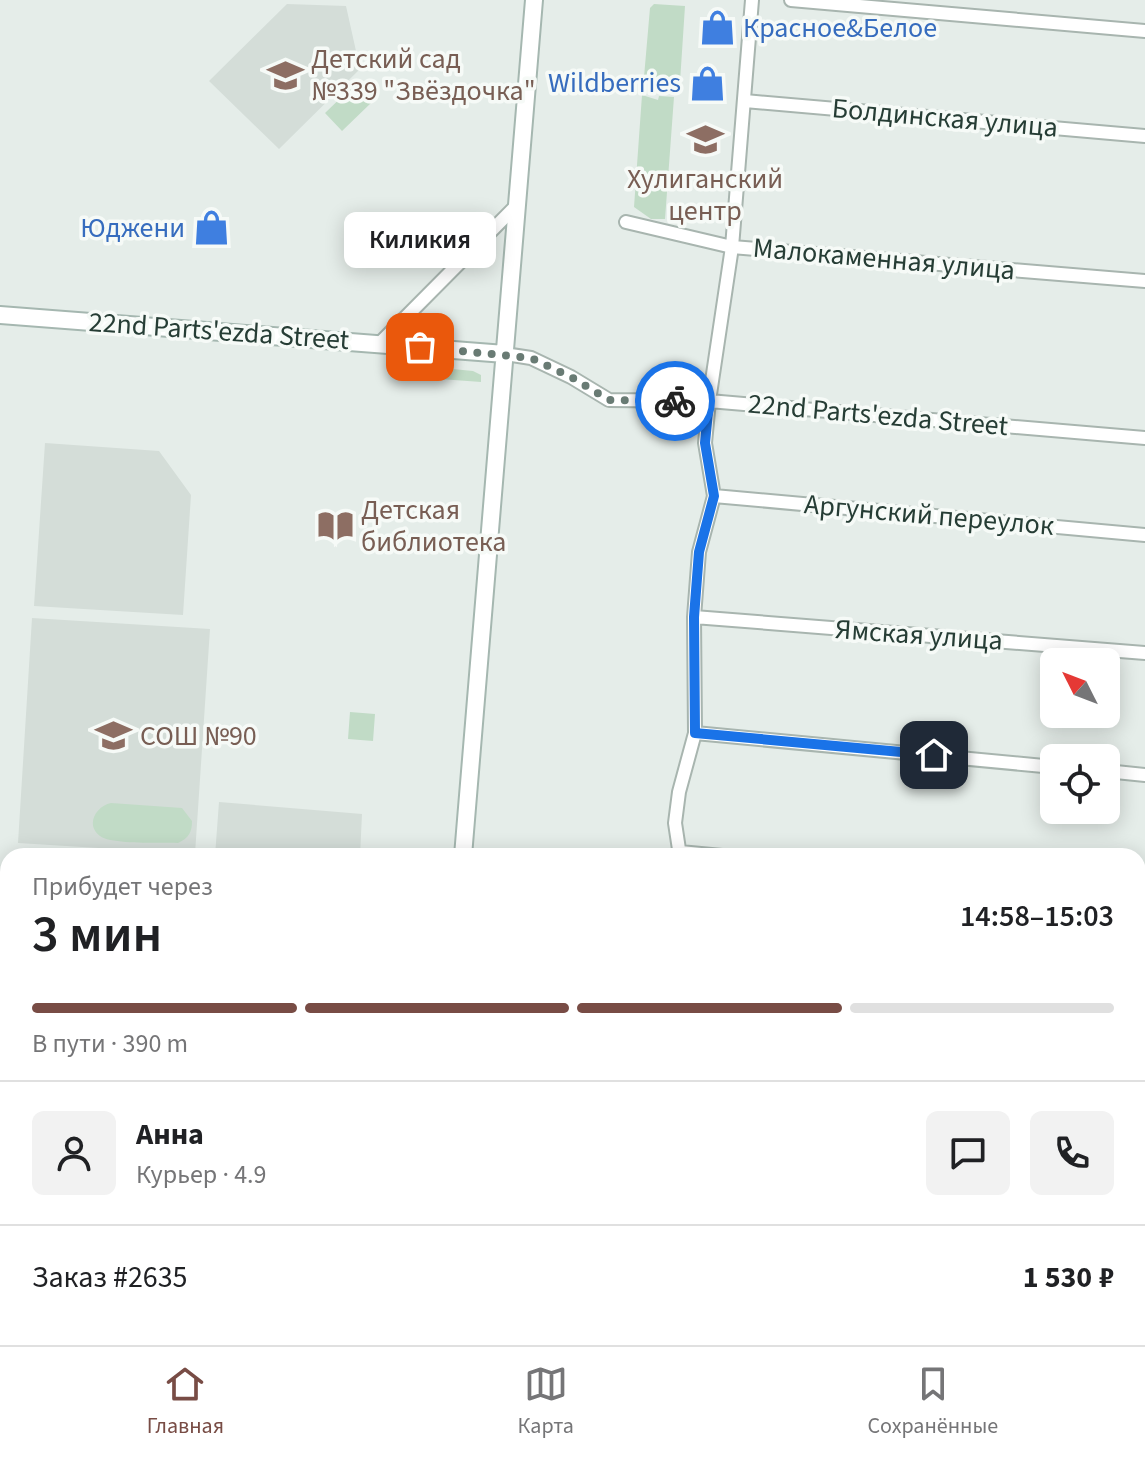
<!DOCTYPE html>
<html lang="ru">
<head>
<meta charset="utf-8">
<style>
	body { margin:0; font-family:"Source Sans 3",sans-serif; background:#f2f2f2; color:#202124; height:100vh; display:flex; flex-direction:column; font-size:30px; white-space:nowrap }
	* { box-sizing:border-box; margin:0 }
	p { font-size:26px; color:#757577 }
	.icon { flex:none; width:44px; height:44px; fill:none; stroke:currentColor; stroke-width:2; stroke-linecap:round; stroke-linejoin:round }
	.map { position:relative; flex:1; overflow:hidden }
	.details { position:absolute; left:0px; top:848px; width:1146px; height:498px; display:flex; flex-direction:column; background:#fff; border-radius:24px 24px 0 0; box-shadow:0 4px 20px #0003 }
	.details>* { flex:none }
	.needle { width:52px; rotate:312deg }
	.buttons { position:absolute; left:1040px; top:648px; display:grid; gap:16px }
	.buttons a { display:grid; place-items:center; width:80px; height:80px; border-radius:12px; background:#fff; box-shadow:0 4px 20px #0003; font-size:40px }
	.pin { position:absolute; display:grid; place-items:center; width:68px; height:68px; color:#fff; margin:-34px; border-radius:16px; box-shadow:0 4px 12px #0006 }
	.courier { position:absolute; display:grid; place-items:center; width:80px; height:80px; margin:-40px; border:6px solid #1a73e8; border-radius:50%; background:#fff; color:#222; box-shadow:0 2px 10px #0007 }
	.bubble { position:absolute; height:56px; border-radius:12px; background:#fff; box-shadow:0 4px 20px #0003; font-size:26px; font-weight:600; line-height:56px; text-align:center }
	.summary em { font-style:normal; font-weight:600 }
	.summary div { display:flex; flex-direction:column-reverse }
	.summary { display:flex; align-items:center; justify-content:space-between; height:136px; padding:0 32px }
	h1 { font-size:52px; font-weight:600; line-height:60px }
	.bar { display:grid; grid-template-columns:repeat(4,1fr); gap:12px 8px; align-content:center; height:96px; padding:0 32px }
	.bar i { height:10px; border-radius:6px; background:#e0e0e0 }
	.bar .current { background:#784c45 }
	.bar p { grid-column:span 4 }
	.line { display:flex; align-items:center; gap:20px; padding:0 32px; border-top:2px solid #e0e0e0 }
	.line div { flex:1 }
	.round { display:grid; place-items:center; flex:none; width:84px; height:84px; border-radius:12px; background:#f2f2f2 }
	.dock { display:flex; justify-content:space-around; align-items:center; height:112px; border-top:2px solid #e0e0e0; background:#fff; font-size:22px; color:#757577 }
	.dock a { display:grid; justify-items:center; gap:4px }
	.dock .current { color:#784c45 }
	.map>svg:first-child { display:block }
	.built { fill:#d4ddd8 }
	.green { fill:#c1dbc6 }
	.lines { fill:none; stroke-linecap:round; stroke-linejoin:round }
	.street-casing { stroke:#a8b5af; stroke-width:16 }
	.secondary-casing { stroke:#a5b7b0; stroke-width:20 }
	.street { stroke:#fff; stroke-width:12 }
	.secondary { stroke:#fff; stroke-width:16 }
	.done { stroke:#697b74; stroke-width:8; stroke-dasharray:0 14.4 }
	.route { stroke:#1a73e8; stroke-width:10 }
	.labels { text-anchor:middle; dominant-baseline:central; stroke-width:7; stroke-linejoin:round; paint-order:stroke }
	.shop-label { font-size:28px; fill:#366cbe; stroke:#f6faf7; text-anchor:end }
	.education-label { font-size:28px; fill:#785e54; stroke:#f6faf7; text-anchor:start }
	.street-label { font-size:28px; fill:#263d35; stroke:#f6faf7 }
</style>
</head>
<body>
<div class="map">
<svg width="1145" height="1345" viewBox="0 0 1145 1345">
	<rect width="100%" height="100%" fill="#e5ede9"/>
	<path class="built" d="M287 4 346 6 360 69 279 149 209 81Z
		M45 443 159 451 191 495 183 615 34 606Z
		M32 618 210 629 195 854 18 843Z
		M219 802 362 814 360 856H215Z
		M1138 1033 1145 1034V1244L1138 1243Z
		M814 1338H973L972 1345H813Z"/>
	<path class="green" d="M654 4 685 6 680 82 650 81 644 77 650 8Z
		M354 85 371 103 342 131 325 113Z
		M642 95 658 100 659 96 674 97 665 219H651L634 207Z
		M442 368 473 371 481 375V382L440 379 437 371Z
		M350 712 375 714 373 741 348 739Z
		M111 803 182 808 192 821C192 832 189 838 178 843 162 842 112 845 100 836 85 825 96 806 111 803Z
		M208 1338H261V1345H208Z
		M263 1338H303L302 1345H263Z"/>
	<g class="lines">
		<defs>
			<path id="street" d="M791 0 1145 31
				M745 101 1145 136
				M626 222 732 247 1145 281
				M379 344 517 205
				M505 354 531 358 571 377 609 400 709 401 1145 438
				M714 496 1145 535
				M694 617 1145 653
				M695 733 1054 767
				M1106 771 1145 775
				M680 852 722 856
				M680 856 675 823 679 792 695 733 694 617 699 552 714 496 705 443 709 401 732 247 752 0
				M1138 894 1145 895
				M1138 1022H1145
				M656 1345V1338
				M1080 1345 1081 1338"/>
			<path id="secondary" d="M0 315 505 354
				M463 856 534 0
				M423 1345V1338"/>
		</defs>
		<use href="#street" class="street-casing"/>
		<use href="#secondary" class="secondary-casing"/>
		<use href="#street" class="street"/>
		<use href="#secondary" class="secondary"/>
	</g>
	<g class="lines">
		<path class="done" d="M420 347 531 358 571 377 609 400 675 401"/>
		<path class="route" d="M675 401H709L705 443 714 496 699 552 694 617 695 733 934 755"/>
	</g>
	<defs>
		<symbol id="shop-bare" viewBox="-9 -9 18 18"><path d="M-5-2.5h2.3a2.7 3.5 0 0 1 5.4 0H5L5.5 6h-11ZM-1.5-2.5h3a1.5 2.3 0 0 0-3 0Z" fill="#3f7fe0" stroke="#f6faf7" stroke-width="2.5" paint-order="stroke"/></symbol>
		<symbol id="school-bare" viewBox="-9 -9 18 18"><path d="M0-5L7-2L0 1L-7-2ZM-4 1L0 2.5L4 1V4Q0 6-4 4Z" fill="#8d6e63" stroke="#f6faf7" stroke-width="2.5" paint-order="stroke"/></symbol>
		<symbol id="library-bare" viewBox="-9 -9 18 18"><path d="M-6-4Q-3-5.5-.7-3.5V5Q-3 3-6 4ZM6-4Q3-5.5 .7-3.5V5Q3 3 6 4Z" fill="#8d6e63" stroke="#f6faf7" stroke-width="2.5" paint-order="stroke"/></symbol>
	</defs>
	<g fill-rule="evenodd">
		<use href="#shop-bare" x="692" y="2" width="51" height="51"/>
		<use href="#school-bare" x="260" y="50" width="51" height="51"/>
		<use href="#shop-bare" x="682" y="58" width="51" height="51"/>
		<use href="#school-bare" x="680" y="114" width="51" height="51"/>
		<use href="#shop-bare" x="186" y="202" width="51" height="51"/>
		<use href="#library-bare" x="310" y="500" width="51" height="51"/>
		<use href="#school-bare" x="88" y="710" width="51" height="51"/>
	</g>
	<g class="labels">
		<g class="shop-label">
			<text x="743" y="28" text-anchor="start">Красное&amp;Белое</text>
			<text x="681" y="83">Wildberries</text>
			<text x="185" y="228">Юджени</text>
		</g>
		<g class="education-label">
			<text x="311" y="59">Детский сад<tspan x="311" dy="32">№339 "Звёздочка"</tspan></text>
			<text x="705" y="179" text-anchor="middle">Хулиганский<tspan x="705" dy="32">центр</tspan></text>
			<text x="361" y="510">Детская<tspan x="361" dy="32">библиотека</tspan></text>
			<text x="140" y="736">СОШ №90</text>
		</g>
		<g class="street-label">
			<text transform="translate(945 118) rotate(5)">Болдинская улица</text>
			<text transform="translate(884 259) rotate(5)">Малокаменная улица</text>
			<text transform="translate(219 331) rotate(4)">22nd Parts'ezda Street</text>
			<text transform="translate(878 415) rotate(5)">22nd Parts'ezda Street</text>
			<text transform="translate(929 515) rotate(5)">Аргунский переулок</text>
			<text transform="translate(919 635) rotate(4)">Ямская улица</text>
		</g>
	</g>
</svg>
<div class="buttons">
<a><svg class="needle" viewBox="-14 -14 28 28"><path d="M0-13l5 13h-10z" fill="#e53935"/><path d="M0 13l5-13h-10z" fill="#757577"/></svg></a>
<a><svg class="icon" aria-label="locate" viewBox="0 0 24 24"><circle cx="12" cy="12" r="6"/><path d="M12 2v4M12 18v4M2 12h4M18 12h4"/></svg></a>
</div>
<div class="pin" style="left:420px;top:347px;background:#ea580c"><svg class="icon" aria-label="bag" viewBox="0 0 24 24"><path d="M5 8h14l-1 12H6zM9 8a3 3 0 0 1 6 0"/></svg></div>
<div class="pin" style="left:934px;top:755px;background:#1f2937"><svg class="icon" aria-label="home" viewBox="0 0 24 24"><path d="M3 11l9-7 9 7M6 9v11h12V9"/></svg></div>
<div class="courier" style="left:675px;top:401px"><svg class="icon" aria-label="bike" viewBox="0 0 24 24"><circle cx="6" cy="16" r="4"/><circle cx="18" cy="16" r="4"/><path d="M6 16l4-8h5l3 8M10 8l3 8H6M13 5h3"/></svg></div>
<div class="bubble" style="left:344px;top:212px;width:152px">Киликия</div>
<section class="details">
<div class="summary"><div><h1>3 мин</h1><p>Прибудет через</p></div><em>14:58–15:03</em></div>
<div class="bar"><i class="current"></i><i class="current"></i><i class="current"></i><i></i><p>В пути · 390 m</p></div>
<div class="line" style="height:144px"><a class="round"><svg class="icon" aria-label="person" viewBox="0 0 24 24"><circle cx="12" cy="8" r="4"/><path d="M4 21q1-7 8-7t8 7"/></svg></a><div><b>Анна</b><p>Курьер · 4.9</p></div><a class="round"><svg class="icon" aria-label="chat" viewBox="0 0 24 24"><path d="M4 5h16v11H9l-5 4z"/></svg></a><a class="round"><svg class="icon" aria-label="phone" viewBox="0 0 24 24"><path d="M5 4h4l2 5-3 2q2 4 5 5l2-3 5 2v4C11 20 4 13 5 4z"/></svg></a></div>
<div class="line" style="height:104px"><div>Заказ #2635</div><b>1 530 ₽</b></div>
</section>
</div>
<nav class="dock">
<a class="current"><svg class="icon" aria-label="home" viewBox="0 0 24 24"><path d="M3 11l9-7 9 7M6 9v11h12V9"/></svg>Главная</a>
<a><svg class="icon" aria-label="map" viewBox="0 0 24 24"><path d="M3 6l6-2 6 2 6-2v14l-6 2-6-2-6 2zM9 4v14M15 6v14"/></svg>Карта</a>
<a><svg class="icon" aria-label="saved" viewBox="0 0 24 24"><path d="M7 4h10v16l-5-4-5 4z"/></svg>Сохранённые</a>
</nav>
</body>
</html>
